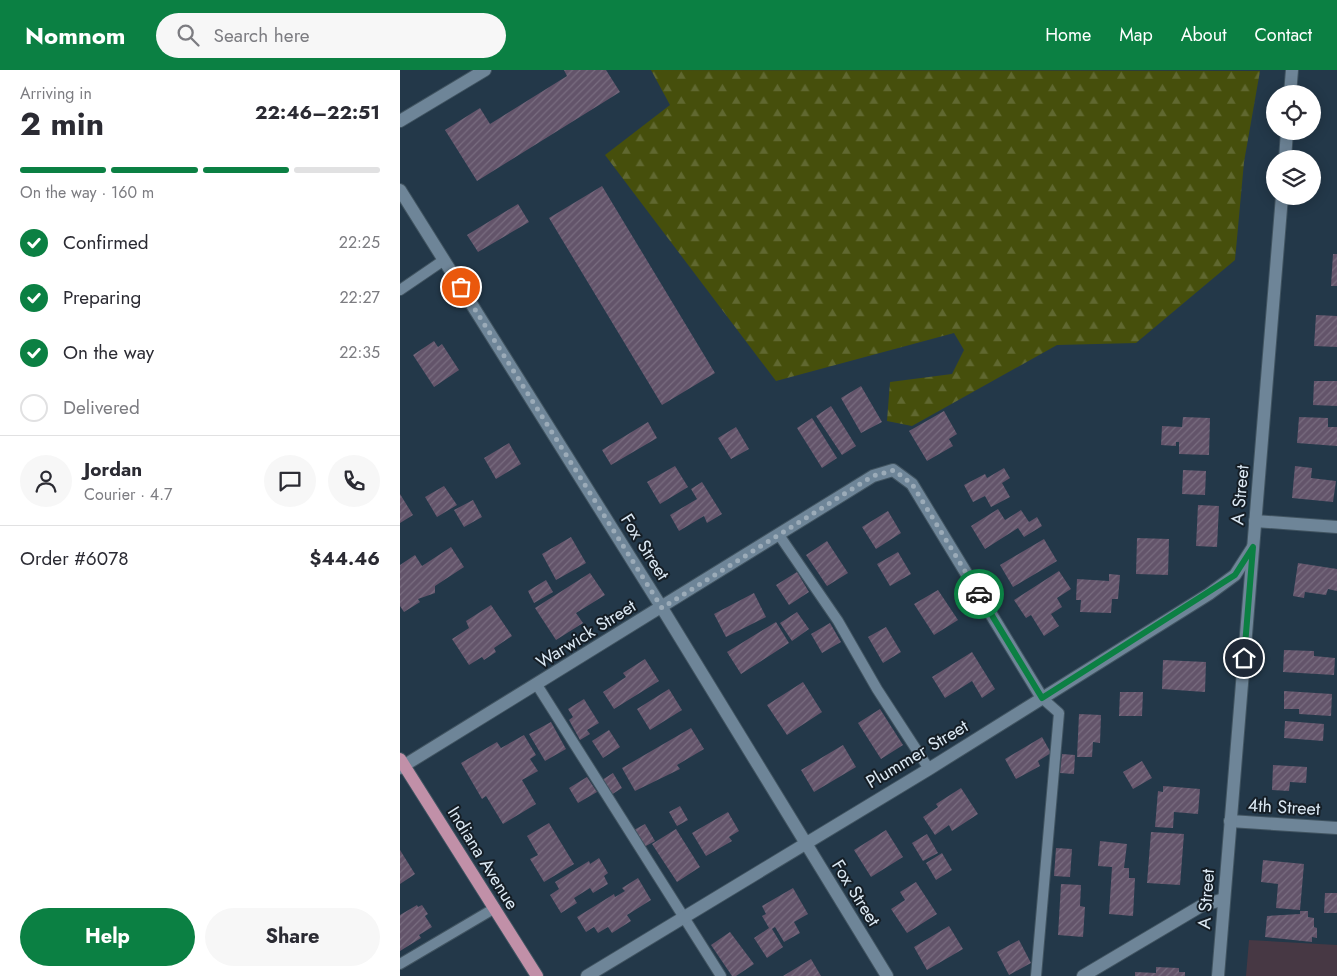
<!DOCTYPE html>
<html lang="en">
<head>
<meta charset="utf-8">
<style>
	body { margin:0; font-family:Jost,sans-serif; background:#f7f7f7; color:#2b2b33; height:100vh; display:flex; flex-direction:column; font-size:19px; white-space:nowrap }
	* { box-sizing:border-box; margin:0 }
	p { font-size:16px; color:#7c7c81 }
	.icon { flex:none; width:28px; height:28px; fill:none; stroke:currentColor; stroke-width:2; stroke-linecap:round; stroke-linejoin:round }
	.map { position:relative; flex:1; overflow:hidden }
	.side { display:flex; flex-direction:column; background:#fff; width:400px }
	.side>* { flex:none }
	.buttons { position:absolute; left:866px; top:15px; display:grid; gap:10px }
	.buttons a { display:grid; place-items:center; width:55px; height:55px; border-radius:50%; background:#fff; box-shadow:0 2px 12px #0003; font-size:25px }
	.pin { position:absolute; display:grid; place-items:center; width:42px; height:42px; color:#fff; margin:-21px; border:2px solid #fff; border-radius:50%; box-shadow:0 1px 5px #0007 }
	.courier { position:absolute; display:grid; place-items:center; width:50px; height:50px; margin:-25px; border:4px solid #0b8043; border-radius:50%; background:#fff; color:#222; box-shadow:0 1px 6px #0007 }
	.headline em { font-style:normal; font-weight:700 }
	.headline div { display:flex; flex-direction:column-reverse }
	.headline { display:flex; align-items:center; justify-content:space-between; height:85px; padding:0 20px }
	h1 { font-size:32px; font-weight:700; line-height:38px }
	.bar { display:grid; grid-template-columns:repeat(4,1fr); gap:8px 5px; align-content:center; height:60px; padding:0 20px }
	.bar i { height:6px; border-radius:4px; background:#e1e1e2 }
	.bar .selected { background:#0b8043 }
	.bar p { grid-column:span 4 }
	.line { display:flex; align-items:center; gap:12px; padding:0 20px; border-top:1px solid #e1e1e2 }
	.line div { flex:1 }
	.round { display:grid; place-items:center; flex:none; width:52px; height:52px; border-radius:26px; background:#f7f7f7 }
	ol { padding:0 20px; list-style:none }
	li { display:flex; align-items:center; gap:15px; height:55px }
	li p { margin-inline-start:auto }
	li .icon { padding:5px; border-radius:50%; background:#0b8043; color:#fff; stroke-width:4 }
	li:last-child { color:#7c7c81 }
	li i { width:28px; height:28px; border:2px solid #e1e1e2; border-radius:50% }
	.action { display:flex; gap:10px; margin-top:auto; padding:10px 20px }
	.action a { flex:1; height:58px; border-radius:30px; background:#0b8043; color:#fff; font-size:20px; font-weight:700; line-height:58px; text-align:center }
	.action a+a { background:#f7f7f7; color:#2b2b33 }
	header { display:flex; align-items:center; gap:30px; box-sizing:border-box; height:70px; padding:0 25px; background:#0b8043; color:#fff }
	header strong { font-size:24px }
	nav { display:flex; gap:28px; margin-inline-start:auto; font-size:18px }
	.search { width:350px; height:45px; background:#f7f7f7; display:flex; align-items:center; gap:12px; box-sizing:border-box; padding:0 18px; border-radius:28px; color:#7c7c81; font-size:19px }
	main { display:flex; flex:1; min-height:0 }
	.map>svg:first-child { display:block }
	.commercial { fill:#473844 }
	.forest { fill:url(#forest-firs) }
	.building { fill:url(#building-hatch) }
	.lines { fill:none; stroke-linecap:round; stroke-linejoin:round }
	.service-casing { stroke:#415461; stroke-width:12 }
	.minor-casing { stroke:#415461; stroke-width:14 }
	.tertiary-casing { stroke:#415461; stroke-width:14 }
	.primary-casing { stroke:#415461; stroke-width:14 }
	.service { stroke:#6e8598; stroke-width:10 }
	.minor { stroke:#6e8598; stroke-width:12 }
	.tertiary { stroke:#6e8598; stroke-width:12 }
	.primary { stroke:#c190a8; stroke-width:12 }
	.done { stroke:#9babb8; stroke-width:5; stroke-dasharray:0 9 }
	.route { stroke:#0b8043; stroke-width:6 }
	.labels { text-anchor:middle; dominant-baseline:central; stroke-width:4; stroke-linejoin:round; paint-order:stroke }
	.street-label { font-size:18px; fill:#dce9f4; stroke:#151e26 }
</style>
</head>
<body>
<header>
<strong>Nomnom</strong>
<div class="search"><svg class="icon" aria-label="search" viewBox="0 0 24 24"><circle cx="10" cy="10" r="6"/><path d="M15 15l6 6"/></svg>Search here</div>
<nav><a>Home</a><a>Map</a><a>About</a><a>Contact</a></nav>
</header>
<main>
<section class="side">
<div class="headline"><div><h1>2 min</h1><p>Arriving in</p></div><em>22:46–22:51</em></div>
<div class="bar"><i class="selected"></i><i class="selected"></i><i class="selected"></i><i></i><p>On the way · 160 m</p></div>
<ol>
<li><svg class="icon" aria-label="check" viewBox="0 0 24 24"><path d="M5 12l5 5 9-10"/></svg>Confirmed<p>22:25</p></li>
<li><svg class="icon" aria-label="check" viewBox="0 0 24 24"><path d="M5 12l5 5 9-10"/></svg>Preparing<p>22:27</p></li>
<li><svg class="icon" aria-label="check" viewBox="0 0 24 24"><path d="M5 12l5 5 9-10"/></svg>On the way<p>22:35</p></li>
<li><i></i>Delivered</li>
</ol>
<div class="line" style="height:90px"><a class="round"><svg class="icon" aria-label="person" viewBox="0 0 24 24"><circle cx="12" cy="8" r="4"/><path d="M4 21q1-7 8-7t8 7"/></svg></a><div><b>Jordan</b><p>Courier · 4.7</p></div><a class="round"><svg class="icon" aria-label="chat" viewBox="0 0 24 24"><path d="M4 5h16v11H9l-5 4z"/></svg></a><a class="round"><svg class="icon" aria-label="phone" viewBox="0 0 24 24"><path d="M5 4h4l2 5-3 2q2 4 5 5l2-3 5 2v4C11 20 4 13 5 4z"/></svg></a></div>
<div class="line" style="height:65px"><div>Order #6078</div><b>$44.46</b></div>
<div class="action"><a>Help</a><a>Share</a></div>
</section>
<div class="map">
<svg width="937" height="906" viewBox="0 0 937 906">
	<defs>
		<pattern id="forest-firs" width="22" height="20" patternUnits="userSpaceOnUse" patternTransform="scale(1.25)"><rect width="22" height="20" fill="#464f0c"/><path d="M5 1l3.5 6h-7zM16 11l3.5 6h-7z" fill="#606830"/></pattern>
		<pattern id="building-hatch" width="6" height="6" patternUnits="userSpaceOnUse" patternTransform="scale(1.25)"><rect width="6" height="6" fill="#63546a"/><path d="M-1 1l2-2M0 6l6-6M5 7l2-2" fill="none" stroke="#796d80"/></pattern>
	</defs>
	<rect width="100%" height="100%" fill="#233849"/>
	<path class="commercial" d="M849 870 937 875V906H846Z"/>
	<path class="forest" d="M251 0 860 1 844 92 835 190 736 273 657 275 512 356 487 351 490 312 552 304 564 280 554 263 376 311 205 85 270 35Z"/>
	<path class="building" d="M164 0H206L220 22 77 111 45 60 80 38 90 54 167 6Z
		M202 116 315 303 262 335 149 148Z
		M118 134 129 152 78 182 67 165Z
		M933 184H937V216H931Z
		M916 245 937 246V277L914 276Z
		M34 271 38 277 42 274 59 300 34 317 13 285Z
		M914 311H937V336L913 335Z
		M461 316 482 352 461 363 441 328Z
		M431 336 456 376 442 385 416 346Z
		M544 341 557 364 549 369 553 376 527 391 509 361Z
		M783 347 810 348 809 385 779 384V372H776V376L761 375 762 356 782 357Z
		M899 347 928 348V357H937V376L897 373Z
		M412 348 437 388 422 398 397 358Z
		M248 352 257 368 211 395 202 380Z
		M336 357 349 379 331 389 318 368Z
		M109 373 121 394 96 409 84 388Z
		M275 396 288 417 260 434 247 412Z
		M895 396 912 398 911 408 936 411 933 432 892 428Z
		M604 398 610 408 602 413 610 427 591 437 585 426 573 432 564 415 585 404 587 408Z
		M783 400 806 401 805 425 782 424Z
		M302 412 322 444 307 453 304 446 279 461 270 445 297 429 291 419Z
		M44 416 57 435 37 447 25 427Z
		M0 424 13 445 0 453Z
		M73 430 82 447 64 457 54 440Z
		M798 435 819 436 817 477 796 476Z
		M598 439 605 450 621 440 629 452 637 447 642 456 624 467 618 458 585 479 571 456Z
		M488 441 501 463 476 479 462 457Z
		M171 467 186 493 156 510 142 484Z
		M737 468 769 469 768 505 736 504Z
		M644 469 657 491 613 517 600 495Z
		M427 471 448 503 427 516 406 485Z
		M51 477 64 497 35 516V523L18 529 20 532 4 542 0 536V495L15 485 22 496Z
		M498 482 511 504 490 516 477 494Z
		M898 493 937 499V521L928 519 926 525 905 522 904 528 893 526Z
		M659 501 671 519 657 528 662 537 651 544 659 556 644 566 631 545 626 548 614 530Z
		M397 502 409 522 389 535 376 515Z
		M190 503 205 525 176 543 183 553 156 570 135 538Z
		M709 504 720 505 718 529H712L711 543 680 542 681 530H676L677 509 709 511Z
		M146 510 153 522 134 533 128 521Z
		M538 520 558 550 534 565 514 534Z
		M354 523 366 547 326 567 314 544Z
		M91 535 112 566 94 578 96 582 84 590 82 587 69 595 52 569 69 558 66 551Z
		M397 542 409 559 392 571 380 553Z
		M376 552 389 573 341 604 327 582Z
		M430 553 441 572 422 583 411 564Z
		M486 557 501 582 483 593 468 567Z
		M884 580 914 581V586L935 588 934 605 883 602Z
		M572 582 595 619 582 628 572 611 545 628 532 607Z
		M245 589 259 611 214 639 203 622 226 607 223 603Z
		M763 590 806 592 805 622 762 619Z
		M403 612 422 642 387 665 367 635Z
		M269 619 282 640 250 660 237 639Z
		M884 621 932 624 931 646 899 644V639H884Z
		M720 622H743L742 646H719Z
		M184 629 199 653 187 660 190 664 180 670 169 650 173 647 168 639Z
		M480 639 503 675 481 689 458 653Z
		M679 644 701 645 700 673 693 672 692 687H677Z
		M885 651 924 654 923 671 884 668Z
		M151 652 166 679 145 691 129 664Z
		M291 658 304 679 277 695 280 699 235 721 222 698Z
		M209 660 220 677 203 688 192 671Z
		M124 665 136 685 130 689 138 701 122 710 136 734 103 754 86 726 82 729 61 693 97 672 101 678Z
		M642 667 651 683 638 691 640 696 616 709 605 689Z
		M443 675 456 697 414 722 401 700Z
		M662 684 675 685 674 704 660 703Z
		M742 691 752 708 733 719 723 702Z
		M873 695 907 697 906 713 890 712 889 721 872 720Z
		M213 703 222 718 211 725 202 710Z
		M187 707 197 722 178 733 169 718Z
		M763 716 800 719 798 744 774 742 773 758 755 757 758 721 763 722Z
		M561 718 578 744 552 761 549 755 535 765 523 747 538 737 536 734Z
		M280 736 288 750 277 756 269 742Z
		M328 742 339 761 329 767 332 771 306 786 292 763Z
		M149 753 174 794 144 812 130 789 138 785 127 766Z
		M245 754 255 771 244 777 234 760Z
		M276 759 300 797 277 812 252 774Z
		M486 760 503 787 471 807 454 780Z
		M751 762 784 764 780 815 747 813Z
		M527 764 538 783 523 791 512 773Z
		M700 771 727 774 724 798H729V808H735L733 846 709 844 712 797 698 796Z
		M656 778 672 779 670 807 654 806Z
		M0 780 15 804 0 814Z
		M542 783 552 800 536 810 526 793Z
		M199 788 208 803 204 806 208 814 193 823 190 818 174 828 177 833 161 843 150 825 159 819 155 812 189 791 190 794Z
		M863 790 904 794 900 840 876 838 878 814 861 812Z
		M238 808 251 830 227 845 231 851 212 863 208 857 198 863 194 857 186 862 177 847 214 824 215 827 225 821 222 818Z
		M516 812 537 844 507 863 491 839 505 830 500 822Z
		M661 814 681 815 680 836 685 837 683 867 658 865Z
		M393 818 408 844 394 852 400 863 384 872 375 857 372 859 383 877 367 888 354 868 369 858 362 846 366 844 362 836Z
		M925 823H937V843H924Z
		M17 835 18 837 22 835 28 844 25 846 32 857 19 865 21 868 0 881V845Z
		M900 841H908V847L914 848V857L917 858V868L912 867V872L865 867 867 846 900 844Z
		M549 856 563 879 527 900 514 877Z
		M330 862 354 894 336 906H332L311 875Z
		M619 870 631 893 609 905 597 882Z
		M411 889 421 906H383Z
		M756 897 779 898V902H785V906H735V902L756 903Z"/>
	<g class="lines">
		<defs>
			<path id="service" d="M0 220 44 190
				M379 465 438 551 477 619 529 699
				M137 615 321 906
				M0 894 95 838
				M636 906 659 643 642 628"/>
			<path id="minor" d="M0 51 85 0
				M0 120 262 538 487 906
				M855 451 937 457
				M0 698 473 406 493 400 512 414 642 628
				M830 751 937 758
				M187 906 529 699 809 524 835 505 853 477
				M683 906 801 836 824 829"/>
			<path id="tertiary" d="M890 24 892 0
				M885 89 887 61
				M818 906 882 126"/>
			<path id="primary" d="M0 689 137 906"/>
		</defs>
		<use href="#service" class="service-casing"/>
		<use href="#minor" class="minor-casing"/>
		<use href="#tertiary" class="tertiary-casing"/>
		<use href="#primary" class="primary-casing"/>
		<use href="#service" class="service"/>
		<use href="#minor" class="minor"/>
		<use href="#tertiary" class="tertiary"/>
		<use href="#primary" class="primary"/>
	</g>
	<g class="lines">
		<path class="done" d="M61 217 262 538 473 406 494 400 512 414 579 524"/>
		<path class="route" d="M579 524 642 628 835 505 853 477 844 588"/>
	</g>
	<g class="labels">
		<g class="street-label">
			<text transform="translate(840 425) rotate(-85)">A Street</text>
			<text transform="translate(245 477) rotate(58)">Fox Street</text>
			<text transform="translate(186 564) rotate(-32)">Warwick Street</text>
			<text transform="translate(517 684) rotate(-31)">Plummer Street</text>
			<text transform="translate(884 737) rotate(3)">4th Street</text>
			<text transform="translate(83 788) rotate(58)">Indiana Avenue</text>
			<text transform="translate(456 823) rotate(58)">Fox Street</text>
			<text transform="translate(806 829) rotate(-86)">A Street</text>
		</g>
	</g>
</svg>
<div class="buttons">
<a><svg class="icon" aria-label="locate" viewBox="0 0 24 24"><circle cx="12" cy="12" r="6"/><path d="M12 2v4M12 18v4M2 12h4M18 12h4"/></svg></a>
<a><svg class="icon" aria-label="layers" viewBox="0 0 24 24"><path d="M12 4l9 5-9 5-9-5zM3 14l9 5 9-5"/></svg></a>
</div>
<div class="pin" style="left:61px;top:217px;background:#ea580c"><svg class="icon" aria-label="bag" viewBox="0 0 24 24"><path d="M5 8h14l-1 12H6zM9 8a3 3 0 0 1 6 0"/></svg></div>
<div class="pin" style="left:844px;top:588px;background:#1f2937"><svg class="icon" aria-label="home" viewBox="0 0 24 24"><path d="M3 11l9-7 9 7M6 9v11h12V9"/></svg></div>
<div class="courier" style="left:579px;top:524px"><svg class="icon" aria-label="car" viewBox="0 0 24 24"><path d="M5 17H2v-5l4-1 3-4h7l3 4 3 1v5h-3M9 17h6M6 11h13"/><circle cx="7" cy="17" r="2"/><circle cx="17" cy="17" r="2"/></svg></div>
</div>
</main>
</body>
</html>
